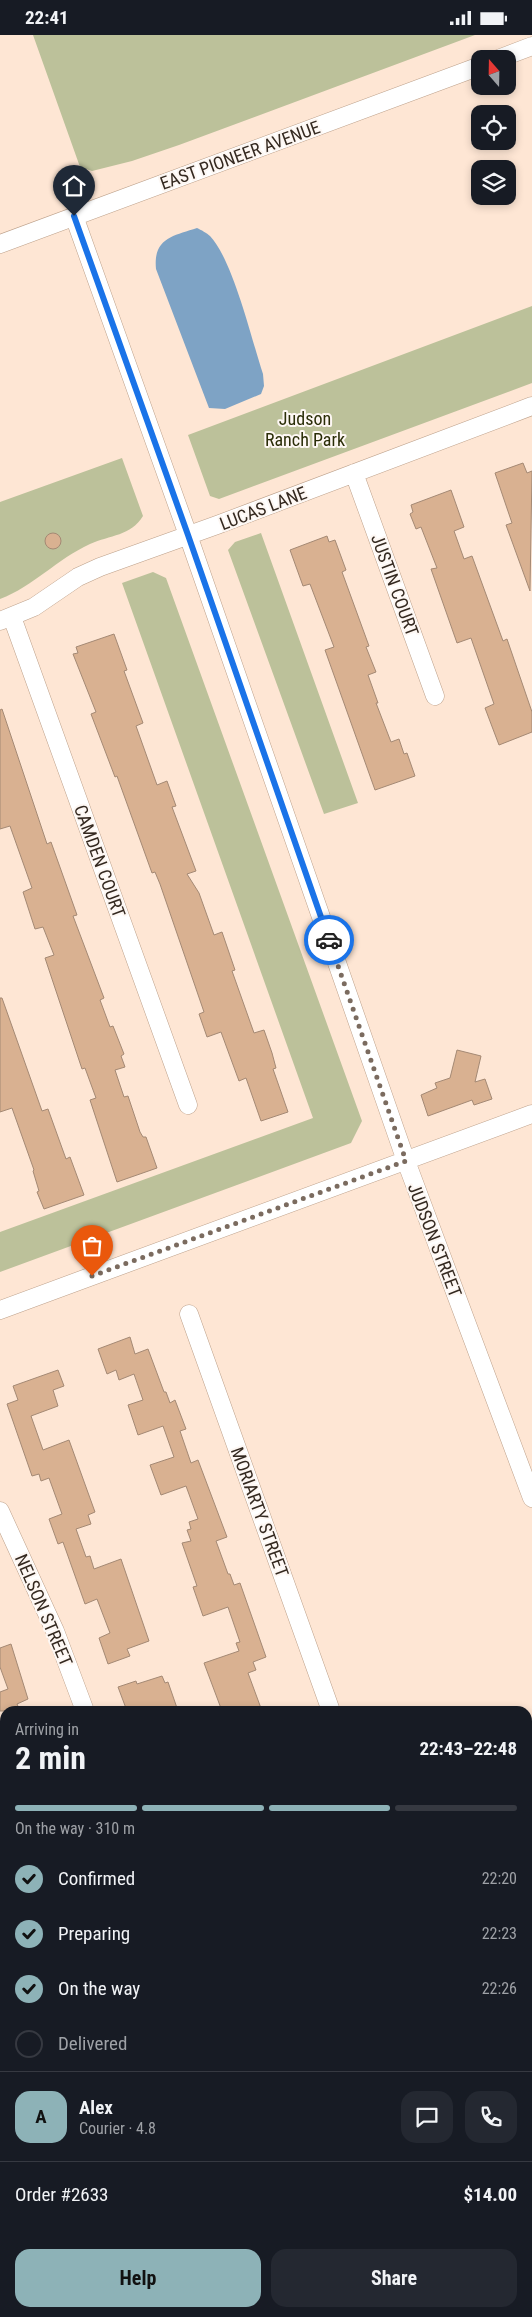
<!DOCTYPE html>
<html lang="en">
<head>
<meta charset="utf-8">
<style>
	body { margin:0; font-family:"Roboto Condensed",sans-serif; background:#242831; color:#f1f3f6; height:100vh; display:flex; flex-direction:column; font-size:19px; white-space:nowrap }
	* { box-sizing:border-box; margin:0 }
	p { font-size:16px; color:#9ea1a6 }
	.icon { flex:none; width:28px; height:28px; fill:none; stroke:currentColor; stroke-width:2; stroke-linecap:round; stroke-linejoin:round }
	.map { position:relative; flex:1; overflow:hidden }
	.panel { position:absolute; left:0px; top:1671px; width:532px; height:611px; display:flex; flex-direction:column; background:#171b24; border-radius:15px 15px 0 0; box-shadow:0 2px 8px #0003 }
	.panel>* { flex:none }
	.needle { width:32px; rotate:340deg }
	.buttons { position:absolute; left:471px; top:15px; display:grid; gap:10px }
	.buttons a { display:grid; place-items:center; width:45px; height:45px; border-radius:10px; background:#171b24; box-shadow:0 2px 8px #0003; font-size:25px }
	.pin { position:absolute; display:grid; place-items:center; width:42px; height:42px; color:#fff; margin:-51px -21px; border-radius:50% 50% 50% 0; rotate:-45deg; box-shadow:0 0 5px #0007 }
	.pin .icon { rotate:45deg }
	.courier { position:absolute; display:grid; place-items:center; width:50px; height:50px; margin:-25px; border:4px solid #1a73e8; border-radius:50%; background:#fff; color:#222; box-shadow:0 1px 6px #0007 }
	.headline em { font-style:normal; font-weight:700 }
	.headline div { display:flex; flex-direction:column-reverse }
	.headline { display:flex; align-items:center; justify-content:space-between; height:85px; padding:0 15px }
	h1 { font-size:32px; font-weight:700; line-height:38px }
	.bar { display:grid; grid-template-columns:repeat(4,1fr); gap:8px 5px; align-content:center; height:60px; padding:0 15px }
	.bar i { height:6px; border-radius:4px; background:#363941 }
	.bar .current { background:#8db2b7 }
	.bar p { grid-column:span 4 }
	.line { display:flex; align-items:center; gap:12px; padding:0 15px; border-top:1px solid #363941 }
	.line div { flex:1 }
	.round { display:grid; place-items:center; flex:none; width:52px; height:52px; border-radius:15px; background:#242831 }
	ol { padding:0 15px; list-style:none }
	li { display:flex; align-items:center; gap:15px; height:55px }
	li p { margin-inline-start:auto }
	li .icon { padding:5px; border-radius:50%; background:#8db2b7; color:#111; stroke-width:4 }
	li:last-child { color:#9ea1a6 }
	li i { width:28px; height:28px; border:2px solid #363941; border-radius:50% }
	.button { display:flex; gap:10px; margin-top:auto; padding:10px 15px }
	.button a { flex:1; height:58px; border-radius:15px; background:#8db2b7; color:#111; font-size:20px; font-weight:700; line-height:58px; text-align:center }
	.button a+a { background:#242831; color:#f1f3f6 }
	.status { display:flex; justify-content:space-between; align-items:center; height:35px; padding:0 25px; background:#171b24; direction:ltr }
	.status svg { height:14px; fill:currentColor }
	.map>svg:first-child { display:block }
	.green { fill:#bcc19a }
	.water { fill:#7ea3c5 }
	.building { fill:#d9b191; stroke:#a48974 }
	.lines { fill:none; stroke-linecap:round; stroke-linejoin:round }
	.minor-casing { stroke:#bda18b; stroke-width:19 }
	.minor { stroke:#fff; stroke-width:18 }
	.done { stroke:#7b6b5f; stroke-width:5; stroke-dasharray:0 9 }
	.route { stroke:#1a73e8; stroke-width:6 }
	.labels { text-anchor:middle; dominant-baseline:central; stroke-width:4; stroke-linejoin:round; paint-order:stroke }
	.street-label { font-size:18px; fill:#342920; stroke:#fdf7f3 }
	.park-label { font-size:18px; fill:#2a2d07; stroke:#fdf7f3 }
</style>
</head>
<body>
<div class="status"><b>22:41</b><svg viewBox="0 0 49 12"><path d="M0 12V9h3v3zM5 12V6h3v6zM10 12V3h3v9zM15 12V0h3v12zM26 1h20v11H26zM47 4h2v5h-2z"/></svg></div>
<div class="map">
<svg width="532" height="2282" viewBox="0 0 532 2282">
	<rect width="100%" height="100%" fill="#fee6d4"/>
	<path class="green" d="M33 0H475L179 110 132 126 92 136 80 132Z
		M532 271V348L219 464 210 461 188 400Z
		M122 423 143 481C131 501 110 500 90 509 57 524 34 551 0 564V467Z
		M261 498 358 768 324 779 228 515 235 507Z
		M153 537 166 543 362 1086 351 1108 0 1237V1197L313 1083 122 548Z"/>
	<path class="water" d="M197 193C201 195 207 198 210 201 233 225 252 306 263 339L264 351 261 359 225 374 209 373 156 234C153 203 173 201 197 193Z"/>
	<path class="building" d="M523 428 527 438 532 436 530 556 506 490 512 488 495 438Z
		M451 455 464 492 454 496 464 524 472 521 503 606 507 604 532 677V697L499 710 485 673 494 669 471 603 457 608 431 534 437 533 421 492 416 494 410 479 413 477 411 470Z
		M45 506a8 8 0 1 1 16 0a8 8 0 1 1-16 0Z
		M327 501 329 507 335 505 346 535 342 537 369 611 366 612 376 637 368 640 378 668H376L391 707 399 704 404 719 407 718 415 741 375 755 325 615 334 612 310 549 303 551 290 515Z
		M114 599 127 635 124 636 143 688 136 691 157 750 167 746 176 771 172 772 196 836 187 839 199 858 214 900 222 897 235 935 232 936 254 998 264 995 272 1018 276 1033 273 1034 288 1077 261 1086 246 1043 239 1046 221 997 207 1002 199 979 204 977 160 849 155 837 152 838 117 741 115 742 91 679 96 677 73 619 78 618 76 612Z
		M2 674 47 809 51 807 77 880 73 881 104 963 100 965 110 992 113 991 124 1019 121 1021 125 1032 115 1035 124 1062 128 1061 140 1097 143 1102H146L157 1133 117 1147 90 1065 96 1063 85 1033 82 1034 45 923 54 920 43 892 35 894 23 857 32 853 10 791 0 794V675Z
		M0 963H2L42 1076 48 1074 66 1124 70 1122 84 1160 44 1174 37 1157 39 1156 33 1136 34 1135 12 1073 0 1077Z
		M457 1015 481 1021 475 1047 485 1044 492 1064 474 1070 472 1065 428 1081 421 1060 437 1053 435 1048 450 1043Z
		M130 1302 135 1319 148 1314 164 1357H166L170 1368 175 1365 186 1394 180 1396 191 1428 198 1425 227 1502 216 1506 228 1539H230L234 1550 240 1548 266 1622 253 1627 256 1635 248 1638 262 1676H222L204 1628 239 1616 236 1608 240 1607 228 1572 203 1581 193 1552 197 1551 182 1508 191 1506 187 1495 191 1494 189 1487 198 1484 186 1451 161 1460 150 1430 174 1422 163 1391 138 1400 128 1370 143 1365 134 1339 119 1345 116 1335 107 1339 98 1314Z
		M58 1335 64 1351 53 1355 58 1371 31 1381 43 1415 69 1405 95 1477 88 1480 91 1489 76 1494 86 1522 90 1521 94 1534 121 1524 149 1606 127 1614 130 1621 108 1629 99 1603 110 1598 97 1564 85 1569 63 1507 58 1509 49 1484 62 1479 49 1443 41 1446 39 1439 32 1441 7 1369 18 1365 13 1351Z
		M11 1609 28 1664 17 1669 20 1676H0V1657L8 1654 0 1632V1613Z
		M162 1641 165 1648 168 1647 177 1673 167 1676H127L118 1652 136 1646 137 1649Z"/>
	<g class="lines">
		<defs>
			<path id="minor" d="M498 24 532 11
				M74 181 188 500 406 1126 532 1463
				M0 209 480 31
				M354 438 435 661
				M12 582 188 1070
				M0 586 34 572 78 542 100 532 217 490 532 371
				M0 1275 532 1079
				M189 1279 331 1676
				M0 1476 55 1596 85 1676
				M528 2142 532 2140
				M141 2282 153 2278"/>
		</defs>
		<use href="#minor" class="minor-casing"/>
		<use href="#minor" class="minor"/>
	</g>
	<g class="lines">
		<path class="done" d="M92 1241 406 1126 329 905"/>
		<path class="route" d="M74 181 188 500 329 905"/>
	</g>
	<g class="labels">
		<g class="street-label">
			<text transform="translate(240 120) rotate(-20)">EAST PIONEER AVENUE</text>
			<text transform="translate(263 473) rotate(-21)">LUCAS LANE</text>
			<text transform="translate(395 550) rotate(70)">JUSTIN COURT</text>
			<text transform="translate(100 826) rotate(70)">CAMDEN COURT</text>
			<text transform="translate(435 1205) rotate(69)">JUDSON STREET</text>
			<text transform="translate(260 1477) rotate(70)">MORIARTY STREET</text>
			<text transform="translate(44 1575) rotate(67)">NELSON STREET</text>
		</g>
		<g class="park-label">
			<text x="305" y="383">Judson<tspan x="305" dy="21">Ranch Park</tspan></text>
		</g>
	</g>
</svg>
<div class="buttons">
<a><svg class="needle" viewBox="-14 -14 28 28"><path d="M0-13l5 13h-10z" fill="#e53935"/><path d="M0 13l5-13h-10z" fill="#9ea1a6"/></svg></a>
<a><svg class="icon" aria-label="locate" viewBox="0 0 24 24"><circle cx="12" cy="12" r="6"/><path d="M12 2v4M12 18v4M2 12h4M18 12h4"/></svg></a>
<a><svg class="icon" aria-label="layers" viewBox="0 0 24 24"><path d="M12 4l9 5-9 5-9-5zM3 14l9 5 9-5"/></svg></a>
</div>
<div class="pin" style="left:92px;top:1241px;background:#ea580c"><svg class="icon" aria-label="bag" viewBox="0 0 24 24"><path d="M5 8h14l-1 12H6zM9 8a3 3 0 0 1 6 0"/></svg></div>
<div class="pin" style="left:74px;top:181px;background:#1f2937"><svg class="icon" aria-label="home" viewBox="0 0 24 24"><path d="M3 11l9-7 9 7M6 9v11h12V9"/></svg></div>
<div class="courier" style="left:329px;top:905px"><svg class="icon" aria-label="car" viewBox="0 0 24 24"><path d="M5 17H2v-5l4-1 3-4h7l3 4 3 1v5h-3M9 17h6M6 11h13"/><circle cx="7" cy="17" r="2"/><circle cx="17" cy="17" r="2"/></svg></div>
<section class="panel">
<div class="headline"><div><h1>2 min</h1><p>Arriving in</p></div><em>22:43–22:48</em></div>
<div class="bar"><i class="current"></i><i class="current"></i><i class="current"></i><i></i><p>On the way · 310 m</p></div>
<ol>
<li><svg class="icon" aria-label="check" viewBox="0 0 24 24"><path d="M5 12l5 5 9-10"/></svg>Confirmed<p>22:20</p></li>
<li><svg class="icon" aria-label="check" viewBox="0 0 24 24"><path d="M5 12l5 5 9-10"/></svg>Preparing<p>22:23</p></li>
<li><svg class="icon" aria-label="check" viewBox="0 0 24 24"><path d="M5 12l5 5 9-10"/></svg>On the way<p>22:26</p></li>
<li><i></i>Delivered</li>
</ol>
<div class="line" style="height:90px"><b class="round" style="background:#8db2b7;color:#111">A</b><div><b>Alex</b><p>Courier · 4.8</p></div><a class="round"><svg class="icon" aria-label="chat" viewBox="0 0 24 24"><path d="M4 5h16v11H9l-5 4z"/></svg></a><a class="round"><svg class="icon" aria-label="phone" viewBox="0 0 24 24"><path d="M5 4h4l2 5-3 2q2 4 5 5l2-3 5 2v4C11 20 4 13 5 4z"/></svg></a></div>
<div class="line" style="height:65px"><div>Order #2633</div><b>$14.00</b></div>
<div class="button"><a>Help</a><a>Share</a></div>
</section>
</div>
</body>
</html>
